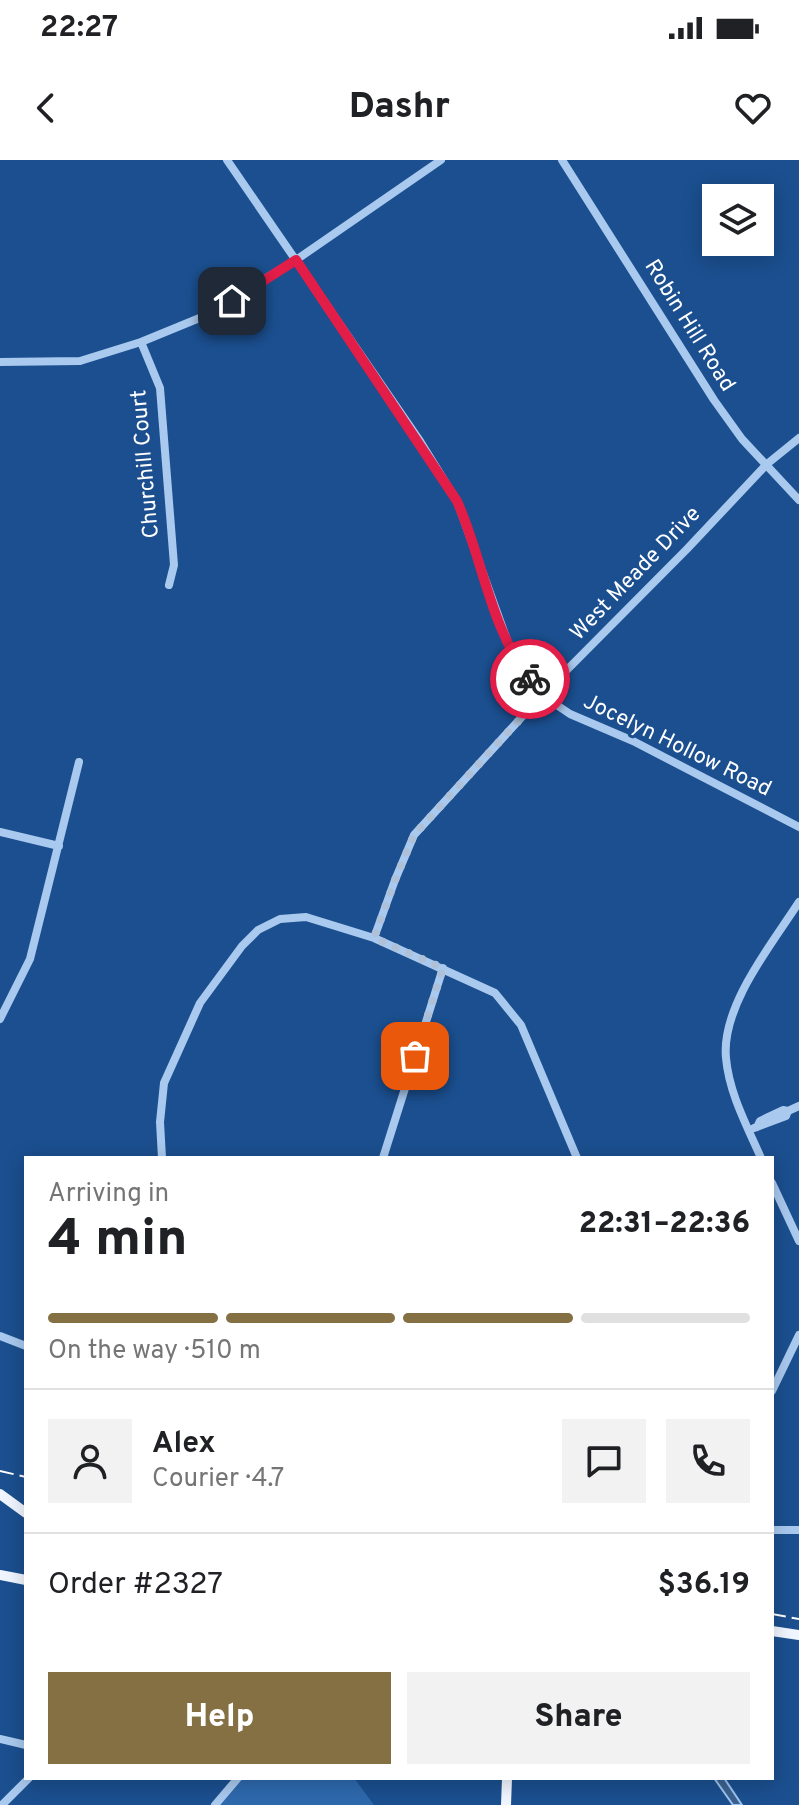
<!DOCTYPE html>
<html lang="en">
<head>
<meta charset="utf-8">
<style>
	body { margin:0; font-family:Overpass,sans-serif; background:#f2f2f2; color:#202124; height:100vh; display:flex; flex-direction:column; font-size:30px; white-space:nowrap }
	* { box-sizing:border-box; margin:0 }
	p { font-size:26px; color:#757577 }
	.icon { flex:none; width:44px; height:44px; fill:none; stroke:currentColor; stroke-width:2; stroke-linecap:round; stroke-linejoin:round }
	.map { position:relative; flex:1; overflow:hidden }
	.drawer { position:absolute; left:24px; top:996px; width:750px; height:624px; display:flex; flex-direction:column; background:#fff; border-radius:0px; box-shadow:0 4px 20px #0003 }
	.drawer>* { flex:none }
	.tools { position:absolute; left:702px; top:24px; display:grid; gap:16px }
	.tools a { display:grid; place-items:center; width:72px; height:72px; border-radius:0px; background:#fff; box-shadow:0 4px 20px #0003; font-size:40px }
	.pin { position:absolute; display:grid; place-items:center; width:68px; height:68px; color:#fff; margin:-34px; border-radius:16px; box-shadow:0 4px 12px #0006 }
	.courier { position:absolute; display:grid; place-items:center; width:80px; height:80px; margin:-40px; border:6px solid #e11d48; border-radius:50%; background:#fff; color:#222; box-shadow:0 2px 10px #0007 }
	.head em { font-style:normal; font-weight:800 }
	.head div { display:flex; flex-direction:column-reverse }
	.head { display:flex; align-items:center; justify-content:space-between; height:136px; padding:0 24px }
	h1 { font-size:52px; font-weight:800; line-height:60px }
	.bar { display:grid; grid-template-columns:repeat(4,1fr); gap:12px 8px; align-content:center; height:96px; padding:0 24px }
	.bar i { height:10px; border-radius:6px; background:#e0e0e0 }
	.bar .on { background:#847042 }
	.bar p { grid-column:span 4 }
	.line { display:flex; align-items:center; gap:20px; padding:0 24px; border-top:2px solid #e0e0e0 }
	.line div { flex:1 }
	.round { display:grid; place-items:center; flex:none; width:84px; height:84px; border-radius:0px; background:#f2f2f2 }
	.action { display:flex; gap:16px; margin-top:auto; padding:16px 24px }
	.action a { flex:1; height:92px; border-radius:0px; background:#847042; color:#fff; font-size:32px; font-weight:800; line-height:92px; text-align:center }
	.action a+a { background:#f2f2f2; color:#202124 }
	.status { display:flex; justify-content:space-between; align-items:center; height:56px; padding:0 40px; background:#fff; direction:ltr }
	.status svg { height:22px; fill:currentColor }
	header { display:flex; justify-content:space-between; align-items:center; height:104px; padding:0 24px; background:#fff; font-size:36px; font-weight:800 }
	.map>svg:first-child { display:block }
	.green { fill:#2e69ad }
	.water { fill:#3c6290; stroke:#9cc4f0; stroke-width:2 }
	.lines { fill:none; stroke-linecap:round; stroke-linejoin:round }
	.minor { stroke:#a9c9ee; stroke-width:8 }
	.major { stroke:#f0f6ff; stroke-width:10 }
	.rail { stroke:#fff; stroke-width:2; stroke-dasharray:14 6; stroke-linecap:butt }
	.done { stroke:#afc1d8; stroke-width:8; stroke-dasharray:0 14.4 }
	.route { stroke:#e11d48; stroke-width:10 }
	.labels { text-anchor:middle; dominant-baseline:central; stroke-width:6; stroke-linejoin:round; paint-order:stroke }
	.street-label { font-size:22px; fill:#fff; stroke:#1b4f8f }
</style>
</head>
<body>
<div class="status"><b>22:27</b><svg viewBox="0 0 49 12"><path d="M0 12V9h3v3zM5 12V6h3v6zM10 12V3h3v9zM15 12V0h3v12zM26 1h20v11H26zM47 4h2v5h-2z"/></svg></div>
<header><svg class="icon" aria-label="back" viewBox="0 0 24 24"><path d="M15 5l-7 7 7 7"/></svg>Dashr<svg class="icon" aria-label="heart" viewBox="0 0 24 24"><path d="M12 20l-8-8c-3-5 5-10 8-4 3-6 11-1 8 4z"/></svg></header>
<div class="map">
<svg width="799" height="1645" viewBox="0 0 799 1645">
	<rect width="100%" height="100%" fill="#1b4f8f"/>
	<path class="green" d="M239 1618H354L374 1645H215Z"/>
	<path class="water" d="M714 1618H724L742 1645H733Z"/>
	<g class="lines">
		<path class="minor" d="M227 0 420 281 457 341 511 491 542 535 570 554 633 581 799 667
			M562 0 714 240 742 279 799 340
			M141 182 160 228 174 405 169 425
			M0 202 80 201 141 182 202 157 296 100 441 0
			M0 672 59 686
			M374 778 395 720 414 675 542 535 687 389 767 304 799 278
			M0 859 30 799 79 602
			M757 967 760 961 783 950 788 951 799 946
			M754 968 786 956 788 951
			M162 998 160 962 164 923 200 843 242 786 258 770 280 759 306 757 374 778 495 833 521 865 577 998
			M383 998 443 808
			M761 998C747 966 729 933 726 898 721 846 772 784 799 742
			M772 1023 799 1081
			M0 1176 26 1186
			M772 1231 799 1175
			M772 1370H799
			M0 1579 26 1585
			M2 1645 29 1618
			M215 1645 238 1618"/>
		<path class="major" d="M0 1334 26 1353
			M0 1415 26 1420
			M772 1471 799 1475
			M506 1645 507 1618"/>
		<path class="rail" d="M0 1311 26 1317
			M772 1454 799 1459"/>
	</g>
	<g class="lines">
		<path class="done" d="M415 896 443 808 374 778 395 720 414 675 542 535 530 519"/>
		<path class="route" d="M232 141 296 100 457 341C483 399 490 468 530 519"/>
	</g>
	<g class="labels">
		<g class="street-label">
			<text transform="translate(689 166) rotate(58)">Robin Hill Road</text>
			<text transform="translate(146 304) rotate(-95)">Churchill Court</text>
			<text transform="translate(636 414) rotate(-46)">West Meade Drive</text>
			<text transform="translate(677 586) rotate(26)">Jocelyn Hollow Road</text>
		</g>
	</g>
</svg>
<div class="tools">
<a><svg class="icon" aria-label="layers" viewBox="0 0 24 24"><path d="M12 4l9 5-9 5-9-5zM3 14l9 5 9-5"/></svg></a>
</div>
<div class="pin" style="left:415px;top:896px;background:#ea580c"><svg class="icon" aria-label="bag" viewBox="0 0 24 24"><path d="M5 8h14l-1 12H6zM9 8a3 3 0 0 1 6 0"/></svg></div>
<div class="pin" style="left:232px;top:141px;background:#1f2937"><svg class="icon" aria-label="home" viewBox="0 0 24 24"><path d="M3 11l9-7 9 7M6 9v11h12V9"/></svg></div>
<div class="courier" style="left:530px;top:519px"><svg class="icon" aria-label="bike" viewBox="0 0 24 24"><circle cx="6" cy="16" r="4"/><circle cx="18" cy="16" r="4"/><path d="M6 16l4-8h5l3 8M10 8l3 8H6M13 5h3"/></svg></div>
<section class="drawer">
<div class="head"><div><h1>4 min</h1><p>Arriving in</p></div><em>22:31–22:36</em></div>
<div class="bar"><i class="on"></i><i class="on"></i><i class="on"></i><i></i><p>On the way · 510 m</p></div>
<div class="line" style="height:144px"><a class="round"><svg class="icon" aria-label="person" viewBox="0 0 24 24"><circle cx="12" cy="8" r="4"/><path d="M4 21q1-7 8-7t8 7"/></svg></a><div><b>Alex</b><p>Courier · 4.7</p></div><a class="round"><svg class="icon" aria-label="chat" viewBox="0 0 24 24"><path d="M4 5h16v11H9l-5 4z"/></svg></a><a class="round"><svg class="icon" aria-label="phone" viewBox="0 0 24 24"><path d="M5 4h4l2 5-3 2q2 4 5 5l2-3 5 2v4C11 20 4 13 5 4z"/></svg></a></div>
<div class="line" style="height:104px"><div>Order #2327</div><b>$36.19</b></div>
<div class="action"><a>Help</a><a>Share</a></div>
</section>
</div>
</body>
</html>
